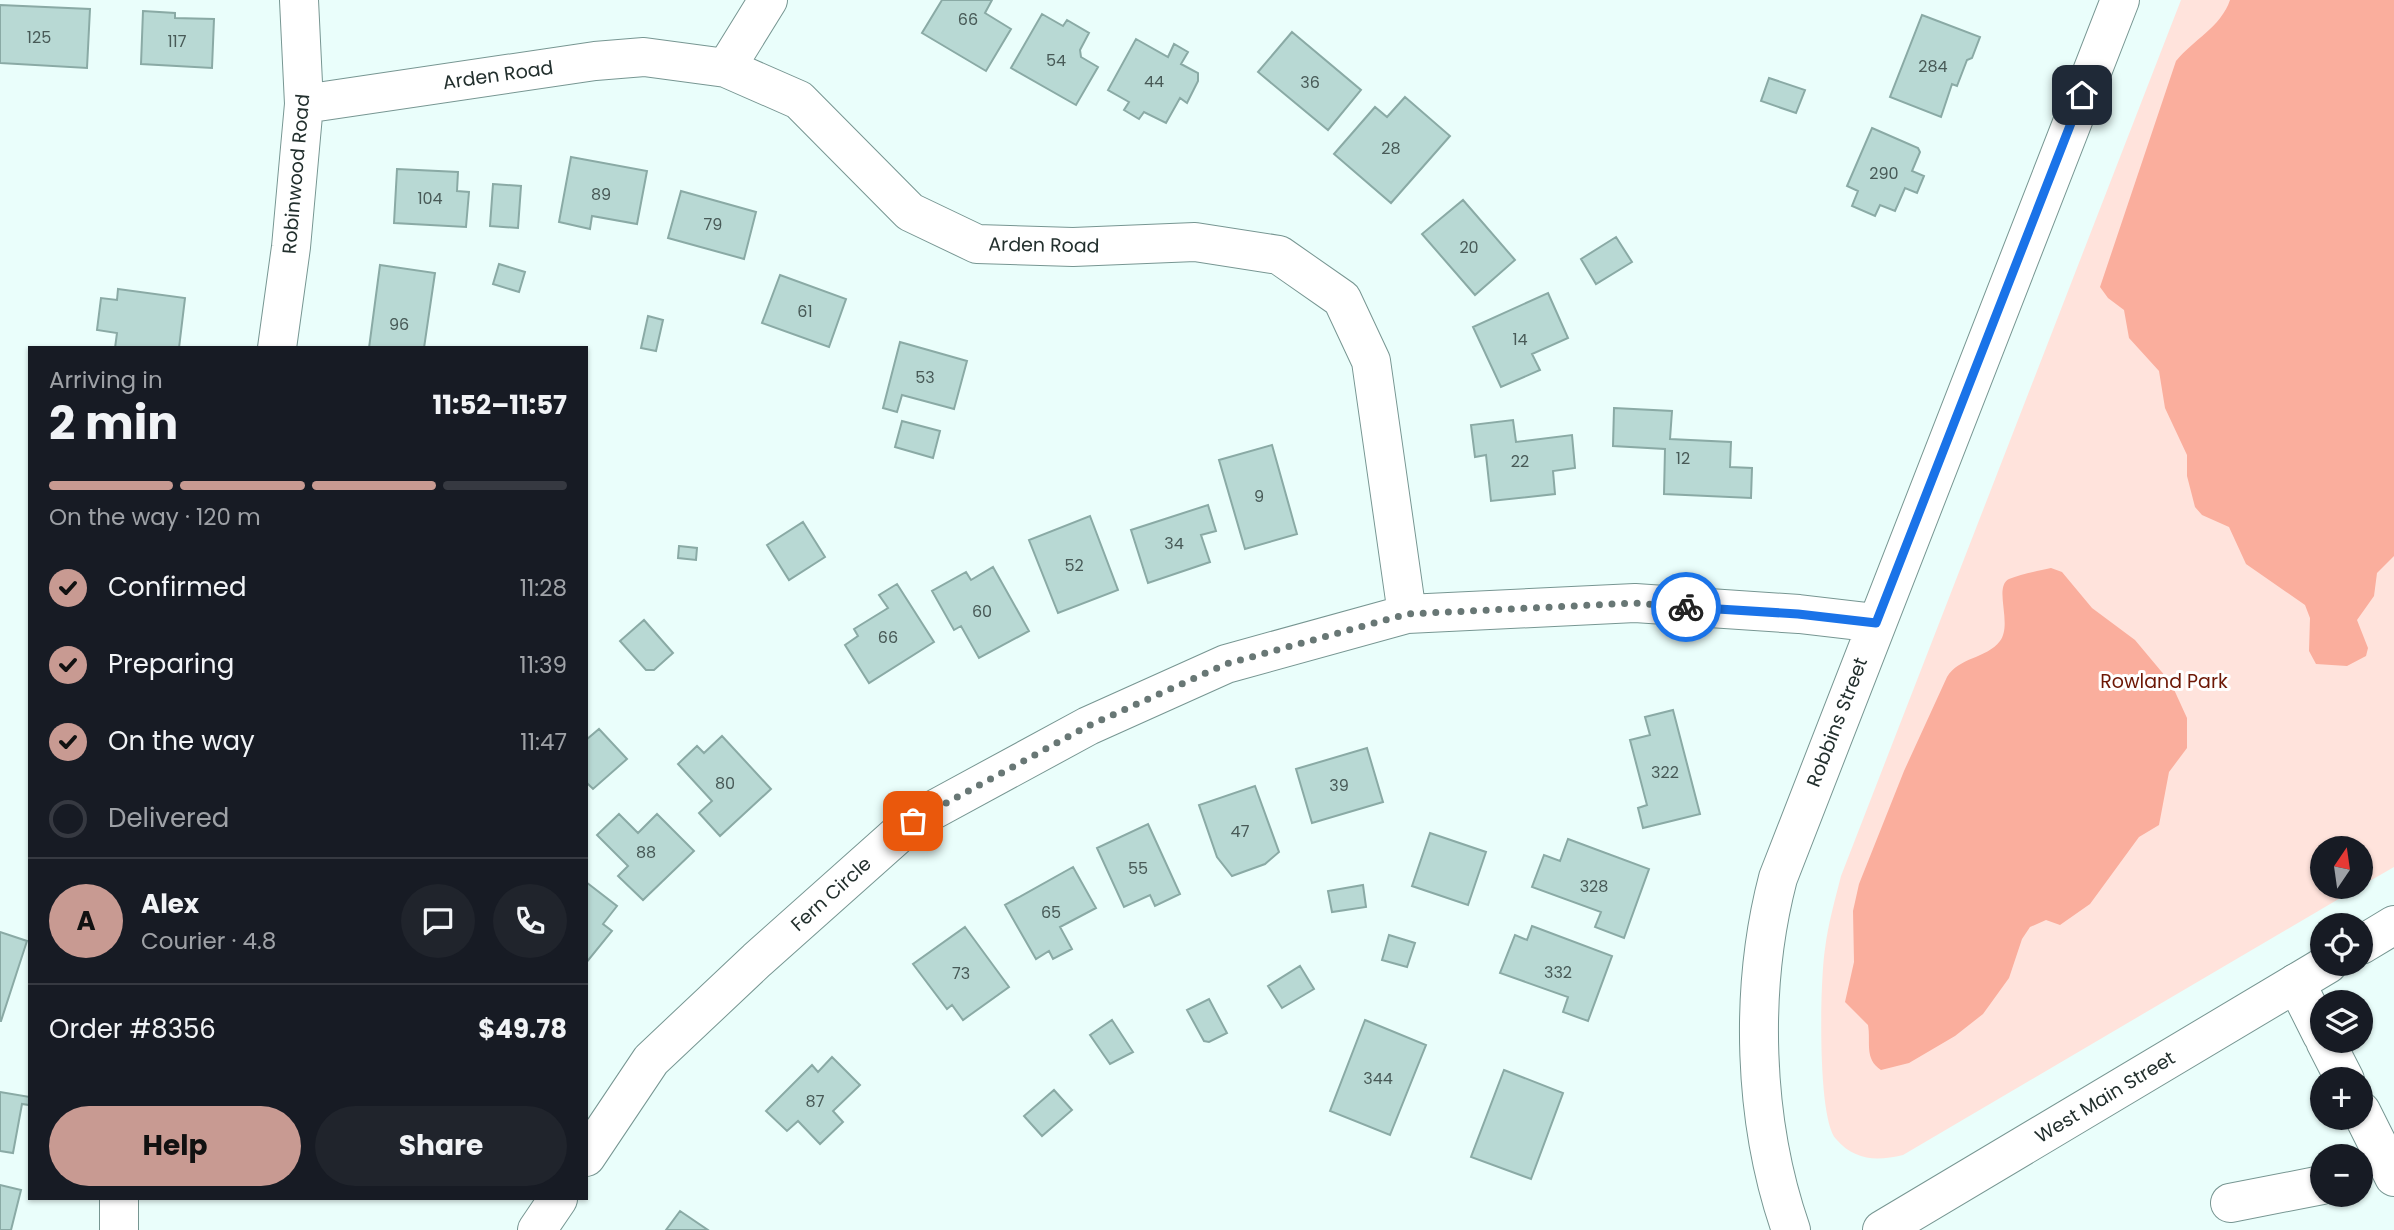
<!DOCTYPE html>
<html lang="en">
<head>
<meta charset="utf-8">
<style>
	body { margin:0; font-family:Poppins,sans-serif; background:#20242c; color:#f1f3f6; height:100vh; display:flex; flex-direction:column; font-size:26px; white-space:nowrap }
	* { box-sizing:border-box; margin:0 }
	p { font-size:23px; color:#9ea1a6 }
	.icon { flex:none; width:38px; height:38px; fill:none; stroke:currentColor; stroke-width:2; stroke-linecap:round; stroke-linejoin:round }
	.map { position:relative; flex:1; overflow:hidden }
	.side { position:absolute; left:28px; top:346px; width:560px; height:854px; display:flex; flex-direction:column; background:#171b24; border-radius:0px; box-shadow:0 2px 5px #0004 }
	.side>* { flex:none }
	.needle { width:46px; rotate:13deg }
	.fabs { position:absolute; left:2310px; top:836px; display:grid; gap:14px }
	.fabs a { display:grid; place-items:center; width:63px; height:63px; border-radius:50%; background:#171b24; box-shadow:0 2px 5px #0004; font-size:35px }
	.pin { position:absolute; display:grid; place-items:center; width:60px; height:60px; color:#fff; margin:-30px; border-radius:14px; box-shadow:0 4px 10px #0006 }
	.courier { position:absolute; display:grid; place-items:center; width:70px; height:70px; margin:-35px; border:5px solid #1a73e8; border-radius:50%; background:#fff; color:#222; box-shadow:0 2px 9px #0007 }
	.summary em { font-style:normal; font-weight:700 }
	.summary div { display:flex; flex-direction:column-reverse }
	.summary { display:flex; align-items:center; justify-content:space-between; height:119px; padding:0 21px }
	h1 { font-size:46px; font-weight:700; line-height:52px }
	.bar { display:grid; grid-template-columns:repeat(4,1fr); gap:10px 7px; align-content:center; height:84px; padding:0 21px }
	.bar i { height:9px; border-radius:5px; background:#363941 }
	.bar .current { background:#c89a92 }
	.bar p { grid-column:span 4 }
	.line { display:flex; align-items:center; gap:18px; padding:0 21px; border-top:2px solid #363941 }
	.line div { flex:1 }
	.round { display:grid; place-items:center; flex:none; width:74px; height:74px; border-radius:37px; background:#20242c }
	ol { padding:0 21px; list-style:none }
	li { display:flex; align-items:center; gap:21px; height:77px }
	li p { margin-inline-start:auto }
	li .icon { padding:7px; border-radius:50%; background:#c89a92; color:#111; stroke-width:4 }
	li:last-child { color:#9ea1a6 }
	li i { width:38px; height:38px; border:4px solid #363941; border-radius:50% }
	.primary-button { display:flex; gap:14px; margin-top:auto; padding:14px 21px }
	.primary-button a { flex:1; height:80px; border-radius:42px; background:#c89a92; color:#111; font-size:28px; font-weight:700; line-height:80px; text-align:center }
	.primary-button a+a { background:#20242c; color:#f1f3f6 }
	.map>svg:first-child { display:block }
	.green { fill:#ffe3dc }
	.forest { fill:#faae9d }
	.building { fill:#b8d9d4; stroke:#8aaaa5; stroke-width:2 }
	.lines { fill:none; stroke-linecap:round; stroke-linejoin:round }
	.minor-casing { stroke:#779692; stroke-width:40 }
	.major-casing { stroke:#779692; stroke-width:40 }
	.minor { stroke:#fff; stroke-width:38 }
	.major { stroke:#fff; stroke-width:38 }
	.done { stroke:#687775; stroke-width:7; stroke-dasharray:0 12.6 }
	.route { stroke:#1a73e8; stroke-width:9 }
	.labels { text-anchor:middle; dominant-baseline:central; stroke-width:6; stroke-linejoin:round; paint-order:stroke }
	.number-label { font-size:16px; fill:#485a57 }
	.street-label { font-size:19px; fill:#222f2d; stroke:#fff }
	.park-label { font-size:19px; fill:#6d1705; stroke:#fff }
</style>
</head>
<body>
<div class="map">
<svg width="2394" height="1230" viewBox="0 0 2394 1230">
	<rect width="100%" height="100%" fill="#eafefb"/>
	<path class="green" d="M2181 0H2394V867L2361 886V849H2322V887H2359L1903 1155C1877 1161 1855 1161 1836 1139 1817 1119 1820 980 1825 949 1828 924 1835 900 1841 876Z"/>
	<path class="forest" d="M2230 0H2394V556L2377 573 2374 596 2357 620 2368 648 2366 656 2347 666 2316 664 2309 651 2310 618 2305 605 2246 564 2229 527 2202 515 2195 507 2187 476V455L2165 408 2159 371 2129 338 2124 310 2108 298 2100 287 2176 61C2193 40 2221 27 2230 0Z
		M2051 568 2062 572 2092 608 2135 640 2171 683 2187 718V748L2169 772 2159 825 2139 837 2090 904 2060 925 2046 920 2030 927 2022 939 2009 978 1983 1014 1955 1036 1909 1063 1881 1070C1864 1059 1871 1042 1868 1025L1845 1002 1854 962 1853 911 1859 884 1904 771 1947 677C1959 657 1986 659 2000 641 2013 624 1993 587 2009 579 2021 574 2038 571 2051 568Z"/>
	<path class="building" d="M942 0H992L985 13 1011 29 986 71 922 33Z
		M0 5 90 9 87 68 0 63Z
		M143 11 175 13V18L214 19 212 68 141 64Z
		M1042 14 1063 26 1067 20 1089 33 1080 50 1081 57 1098 67 1076 105 1011 68Z
		M1922 15 1980 37 1972 58 1967 60 1957 86 1952 84 1941 117 1890 97Z
		M1292 32 1361 90 1328 130 1258 72Z
		M1136 39 1168 57 1174 44 1188 52 1181 64 1198 73V81L1187 103 1180 98 1166 123 1144 112 1139 119 1124 110 1129 102 1108 90Z
		M1769 78 1805 90 1796 113 1761 101Z
		M1405 97 1450 136 1391 203 1334 154 1375 107 1387 117Z
		M1872 128 1918 148 1920 152 1912 171 1924 176 1917 193 1905 188 1895 211 1880 205 1875 216 1852 206 1858 191 1847 186Z
		M571 157 647 171 637 224 592 216 590 229 559 222Z
		M397 169 458 172 457 191 469 192 466 227 394 223Z
		M493 184 521 186 518 228 490 226Z
		M681 191 756 212 744 259 668 238Z
		M1463 200 1515 260 1475 295 1422 234Z
		M1616 237 1632 262 1596 284 1581 259Z
		M499 264 525 272 519 292 493 284Z
		M380 265 435 273 424 348H369Z
		M780 275 846 299 829 347 762 323Z
		M118 289 185 298 179 348H115L117 333 97 330 101 298 117 300Z
		M1548 293 1568 338 1532 354 1540 370 1501 387 1473 327Z
		M648 316 663 320 656 351 641 348Z
		M900 342 967 361 954 409 902 395 897 412 883 408Z
		M1614 408 1672 411 1670 439 1731 442 1730 467 1752 468 1751 498 1664 494 1665 449 1613 446Z
		M1513 420 1516 442 1572 435 1575 468 1553 471 1555 494 1491 501 1486 455 1475 457 1471 425Z
		M902 421 940 431 933 458 895 447Z
		M1272 445 1297 534 1245 549 1219 460Z
		M1208 505 1216 531 1201 535 1210 562 1148 583 1131 530Z
		M1090 516 1118 590 1058 613 1029 540Z
		M803 522 825 557 789 580 767 545Z
		M679 546 697 548 696 560 678 558Z
		M993 567 1029 631 979 658 961 626 954 630 932 591 966 572 971 580Z
		M897 584 934 642 869 683 845 645 858 636 854 629 888 608 879 595Z
		M644 620 673 653 654 670H646L620 641Z
		M1673 710 1700 814 1643 828 1638 808 1647 805 1630 740 1650 735 1645 717Z
		M599 729 627 759 593 789 586 782V740Z
		M722 736 771 789 720 836 699 813 712 801 678 764 697 746 704 753Z
		M1367 748 1383 802 1312 823 1296 769Z
		M1255 786 1279 852 1265 864 1232 876 1217 857 1199 805Z
		M619 814 638 833 657 814 694 851 643 900 618 876 628 866 597 835Z
		M1148 824 1180 894 1155 906 1150 895 1124 907 1097 848Z
		M1430 833 1486 852 1468 905 1412 886Z
		M1568 839 1649 869 1624 938 1595 927 1601 912 1532 887 1544 855 1560 861Z
		M1073 867 1096 908 1060 927 1072 949 1053 959 1049 951 1036 959 1005 905Z
		M586 882 617 906 603 924 612 931 586 963Z
		M1363 885 1366 907 1332 912 1328 891Z
		M1532 926 1612 956 1588 1021 1563 1012 1568 997 1500 973 1515 935 1527 940Z
		M965 927 1009 987 963 1020 952 1005 947 1009 913 964Z
		M0 932 27 941 1 1021H0Z
		M1389 935 1415 943 1407 967 1382 960Z
		M1300 966 1314 989 1282 1008 1268 986Z
		M1209 999 1227 1033 1209 1042 1204 1041 1187 1010Z
		M1112 1020 1133 1052 1110 1064 1090 1035Z
		M1365 1020 1426 1045 1390 1135 1330 1111Z
		M832 1057 860 1085 833 1111 843 1122 820 1144 798 1121 787 1131 766 1111 812 1065 818 1072Z
		M1504 1070 1563 1093 1531 1179 1471 1157Z
		M1054 1090 1072 1110 1042 1136 1024 1116Z
		M0 1092 30 1097 29 1105 22 1104 13 1153 0 1151Z
		M0 1185 21 1190 11 1230H0Z
		M680 1211 708 1230H666Z"/>
	<g class="lines">
		<defs>
			<path id="minor" d="M726 68 768 0
				M304 104 595 61 644 57 726 68 799 100 910 212 977 244 1073 247 1195 242 1279 255 1342 299 1371 361 1407 614
				M277 348 291 247 304 104 299 0
				M2296 983 2322 1035
				M2325 1041 2345 1080
				M2361 1111 2394 1177
				M586 1157 651 1060 757 960 913 821 1088 726 1226 664 1407 614 1635 603 1799 614 1876 623
				M2230 1203 2322 1185
				M119 1230V1199
				M537 1230 558 1199
				M1791 1230C1753 1121 1749 989 1778 878L2120 0"/>
			<path id="major" d="M2361 945 2394 925
				M1882 1230 2328 964"/>
		</defs>
		<use href="#minor" class="minor-casing"/>
		<use href="#major" class="major-casing"/>
		<use href="#minor" class="minor"/>
		<use href="#major" class="major"/>
	</g>
	<g class="lines">
		<path class="done" d="M913 821 1088 726 1226 664 1407 614 1635 603 1686 607"/>
		<path class="route" d="M1686 607 1798 614 1876 623 2082 95"/>
	</g>
	<g class="labels">
		<g class="number-label">
			<text x="968" y="19">66</text>
			<text x="39" y="37">125</text>
			<text x="177" y="41">117</text>
			<text x="1056" y="60">54</text>
			<text x="1933" y="66">284</text>
			<text x="1154" y="81">44</text>
			<text x="1310" y="82">36</text>
			<text x="1391" y="148">28</text>
			<text x="1884" y="173">290</text>
			<text x="601" y="194">89</text>
			<text x="430" y="198">104</text>
			<text x="713" y="224">79</text>
			<text x="1469" y="247">20</text>
			<text x="805" y="311">61</text>
			<text x="399" y="324">96</text>
			<text x="1520" y="339">14</text>
			<text x="925" y="377">53</text>
			<text x="1683" y="458">12</text>
			<text x="1520" y="461">22</text>
			<text x="1259" y="496">9</text>
			<text x="1174" y="543">34</text>
			<text x="1074" y="565">52</text>
			<text x="982" y="611">60</text>
			<text x="888" y="637">66</text>
			<text x="1665" y="772">322</text>
			<text x="725" y="783">80</text>
			<text x="1339" y="785">39</text>
			<text x="1240" y="831">47</text>
			<text x="646" y="852">88</text>
			<text x="1138" y="868">55</text>
			<text x="1594" y="886">328</text>
			<text x="1051" y="912">65</text>
			<text x="1558" y="972">332</text>
			<text x="961" y="973">73</text>
			<text x="1378" y="1078">344</text>
			<text x="815" y="1101">87</text>
		</g>
		<g class="street-label">
			<text transform="translate(498 75) rotate(-8)">Arden Road</text>
			<text transform="translate(296 174) rotate(-85)">Robinwood Road</text>
			<text transform="translate(1044 245) rotate(1)">Arden Road</text>
			<text transform="translate(1837 722) rotate(-69)">Robbins Street</text>
			<text transform="translate(831 894) rotate(-42)">Fern Circle</text>
			<text transform="translate(2105 1097) rotate(-31)">West Main Street</text>
		</g>
		<g class="park-label">
			<text x="2164" y="681">Rowland Park</text>
		</g>
	</g>
</svg>
<div class="fabs">
<a><svg class="needle" viewBox="-14 -14 28 28"><path d="M0-13l5 13h-10z" fill="#e53935"/><path d="M0 13l5-13h-10z" fill="#9ea1a6"/></svg></a>
<a><svg class="icon" aria-label="locate" viewBox="0 0 24 24"><circle cx="12" cy="12" r="6"/><path d="M12 2v4M12 18v4M2 12h4M18 12h4"/></svg></a>
<a><svg class="icon" aria-label="layers" viewBox="0 0 24 24"><path d="M12 4l9 5-9 5-9-5zM3 14l9 5 9-5"/></svg></a>
<a>+</a>
<a>−</a>
</div>
<div class="pin" style="left:913px;top:821px;background:#ea580c"><svg class="icon" aria-label="bag" viewBox="0 0 24 24"><path d="M5 8h14l-1 12H6zM9 8a3 3 0 0 1 6 0"/></svg></div>
<div class="pin" style="left:2082px;top:95px;background:#1f2937"><svg class="icon" aria-label="home" viewBox="0 0 24 24"><path d="M3 11l9-7 9 7M6 9v11h12V9"/></svg></div>
<div class="courier" style="left:1686px;top:607px"><svg class="icon" aria-label="bike" viewBox="0 0 24 24"><circle cx="6" cy="16" r="4"/><circle cx="18" cy="16" r="4"/><path d="M6 16l4-8h5l3 8M10 8l3 8H6M13 5h3"/></svg></div>
<section class="side">
<div class="summary"><div><h1>2 min</h1><p>Arriving in</p></div><em>11:52–11:57</em></div>
<div class="bar"><i class="current"></i><i class="current"></i><i class="current"></i><i></i><p>On the way · 120 m</p></div>
<ol>
<li><svg class="icon" aria-label="check" viewBox="0 0 24 24"><path d="M5 12l5 5 9-10"/></svg>Confirmed<p>11:28</p></li>
<li><svg class="icon" aria-label="check" viewBox="0 0 24 24"><path d="M5 12l5 5 9-10"/></svg>Preparing<p>11:39</p></li>
<li><svg class="icon" aria-label="check" viewBox="0 0 24 24"><path d="M5 12l5 5 9-10"/></svg>On the way<p>11:47</p></li>
<li><i></i>Delivered</li>
</ol>
<div class="line" style="height:126px"><b class="round" style="background:#c89a92;color:#111">A</b><div><b>Alex</b><p>Courier · 4.8</p></div><a class="round"><svg class="icon" aria-label="chat" viewBox="0 0 24 24"><path d="M4 5h16v11H9l-5 4z"/></svg></a><a class="round"><svg class="icon" aria-label="phone" viewBox="0 0 24 24"><path d="M5 4h4l2 5-3 2q2 4 5 5l2-3 5 2v4C11 20 4 13 5 4z"/></svg></a></div>
<div class="line" style="height:91px"><div>Order #8356</div><b>$49.78</b></div>
<div class="primary-button"><a>Help</a><a>Share</a></div>
</section>
</div>
</body>
</html>
